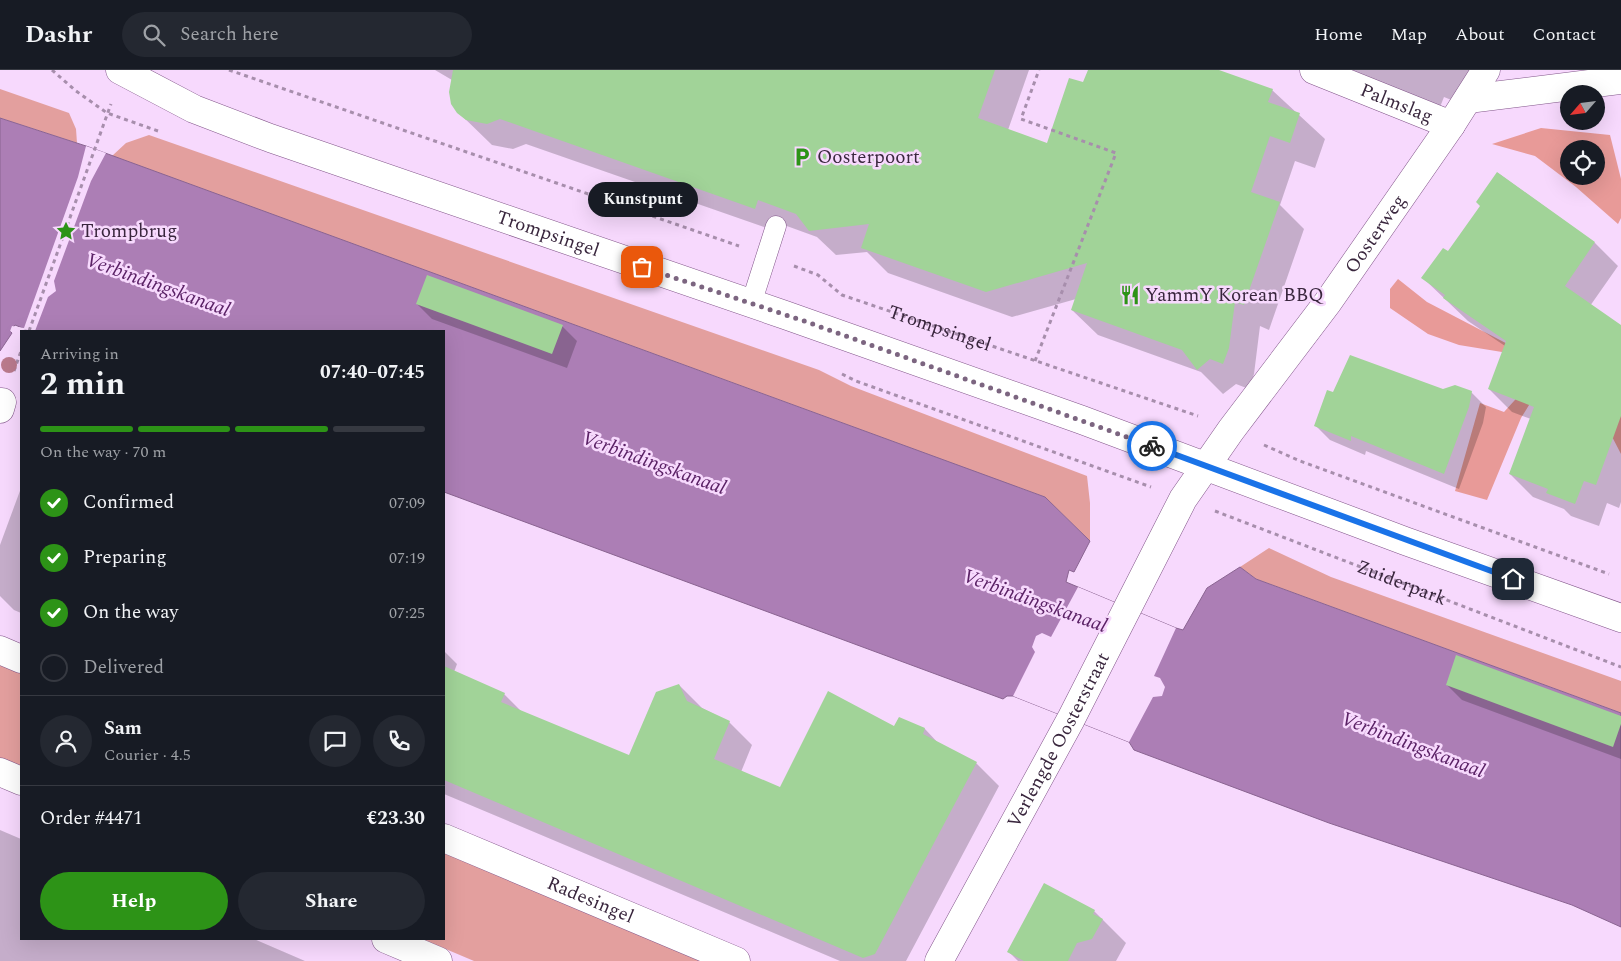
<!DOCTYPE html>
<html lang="en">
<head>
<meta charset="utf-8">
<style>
	body { margin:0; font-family:Spectral,serif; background:#242831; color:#f1f3f6; height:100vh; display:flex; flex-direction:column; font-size:19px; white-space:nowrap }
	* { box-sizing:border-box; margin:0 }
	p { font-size:16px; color:#9ea1a6 }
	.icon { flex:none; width:28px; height:28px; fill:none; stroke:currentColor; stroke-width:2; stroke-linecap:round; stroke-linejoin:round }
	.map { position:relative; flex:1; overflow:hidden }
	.details { position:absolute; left:20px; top:260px; width:425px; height:610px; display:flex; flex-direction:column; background:#171b24; border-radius:0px; box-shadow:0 5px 20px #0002 }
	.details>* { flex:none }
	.needle { width:32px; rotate:242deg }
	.controls { position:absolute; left:1560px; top:15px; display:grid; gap:10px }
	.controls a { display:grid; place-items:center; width:45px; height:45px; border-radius:50%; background:#171b24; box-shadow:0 5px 20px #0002; font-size:25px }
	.pin { position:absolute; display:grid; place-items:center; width:42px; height:42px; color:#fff; margin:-21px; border-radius:10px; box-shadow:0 2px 8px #0006 }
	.courier { position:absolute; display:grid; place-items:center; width:50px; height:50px; margin:-25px; border:4px solid #1a73e8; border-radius:50%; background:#fff; color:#222; box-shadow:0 1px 6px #0007 }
	.bubble { position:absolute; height:35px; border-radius:18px; background:#171b24; box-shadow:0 5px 20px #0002; font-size:16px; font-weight:700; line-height:35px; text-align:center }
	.overview em { font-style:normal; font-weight:700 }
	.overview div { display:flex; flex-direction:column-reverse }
	.overview { display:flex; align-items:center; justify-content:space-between; height:85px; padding:0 20px }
	h1 { font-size:32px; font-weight:700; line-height:38px }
	.bar { display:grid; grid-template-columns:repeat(4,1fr); gap:8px 5px; align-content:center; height:60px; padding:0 20px }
	.bar i { height:6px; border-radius:4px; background:#363941 }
	.bar .current { background:#2d9317 }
	.bar p { grid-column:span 4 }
	.line { display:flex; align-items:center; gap:12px; padding:0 20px; border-top:1px solid #363941 }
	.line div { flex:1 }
	.round { display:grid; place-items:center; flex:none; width:52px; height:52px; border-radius:26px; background:#242831 }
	ol { padding:0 20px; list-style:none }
	li { display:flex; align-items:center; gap:15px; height:55px }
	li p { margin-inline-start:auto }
	li .icon { padding:5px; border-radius:50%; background:#2d9317; color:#fff; stroke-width:4 }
	li:last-child { color:#9ea1a6 }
	li i { width:28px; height:28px; border:2px solid #363941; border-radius:50% }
	.action { display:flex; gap:10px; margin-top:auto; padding:10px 20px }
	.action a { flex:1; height:58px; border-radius:30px; background:#2d9317; color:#fff; font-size:20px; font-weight:700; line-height:58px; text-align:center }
	.action a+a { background:#242831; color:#f1f3f6 }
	header { display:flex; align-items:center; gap:30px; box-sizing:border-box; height:70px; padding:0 25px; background:#171b24; border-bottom:1px solid #363941 }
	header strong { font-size:24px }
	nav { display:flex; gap:28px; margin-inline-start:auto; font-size:18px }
	.search { width:350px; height:45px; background:#242831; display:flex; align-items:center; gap:12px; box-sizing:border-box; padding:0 18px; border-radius:28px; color:#9ea1a6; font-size:19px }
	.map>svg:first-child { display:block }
	.green { fill:#e39f9e }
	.forest { fill:#e89a98; fill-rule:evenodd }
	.water { fill:#ac7eb5; stroke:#8a6491 }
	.pier { fill:#f7d9fd }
	.shadow { fill:#0003 }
	.building { fill:#a1d398 }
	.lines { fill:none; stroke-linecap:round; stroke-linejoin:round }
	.lane-casing { stroke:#815589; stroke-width:21 }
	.street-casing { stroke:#815589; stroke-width:29 }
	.secondary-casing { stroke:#815589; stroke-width:29 }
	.path { stroke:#a78eac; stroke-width:3; stroke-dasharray:4 4; stroke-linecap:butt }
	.lane { stroke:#fff; stroke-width:20 }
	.street { stroke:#fff; stroke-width:28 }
	.secondary { stroke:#fff; stroke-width:28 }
	.tree { fill:#ba7a8d }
	.done { stroke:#7c6580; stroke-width:5; stroke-dasharray:0 9 }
	.route { stroke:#1a73e8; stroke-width:6 }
	.labels { text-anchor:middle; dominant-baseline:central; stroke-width:5; stroke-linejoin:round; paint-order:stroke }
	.street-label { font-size:19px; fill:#39263d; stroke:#f7d9fd }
	.poi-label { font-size:19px; fill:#39263d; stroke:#f7d9fd; text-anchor:start }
	.water-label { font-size:20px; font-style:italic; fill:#5b2266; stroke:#f7d9fd }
</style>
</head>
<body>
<header>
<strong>Dashr</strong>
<div class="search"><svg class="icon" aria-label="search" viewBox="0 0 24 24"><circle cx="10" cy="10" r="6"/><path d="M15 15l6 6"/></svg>Search here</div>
<nav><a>Home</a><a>Map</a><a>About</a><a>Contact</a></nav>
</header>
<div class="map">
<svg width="1621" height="891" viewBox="0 0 1621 891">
	<rect width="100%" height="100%" fill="#f7d9fd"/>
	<path class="green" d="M0 19 69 43 76 59 77 73 0 48Z
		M149 65 819 300 851 316 1087 406 1090 433V471L1045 427 112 86 126 73Z
		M1269 478 1331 507 1621 611V643L1256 509 1240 497Z
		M0 592 21 601V698L0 689Z
		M444 782 700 891H474L422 869H444Z"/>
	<path class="forest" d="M1541 58 1610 65 1621 109V148L1618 154 1576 117 1535 86 1492 74ZM1569 79H1596V106H1569Z
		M1398 209 1427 232 1521 281 1621 342V384L1607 357 1537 322 1521 348 1487 430 1455 421 1480 333 1504 342 1524 320 1502 282 1459 275 1428 264 1390 238V219Z"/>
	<path class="water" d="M0 48 86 76 1045 427 1090 471 1074 502 1069 500 1066 512 1176 558 1183 560 1207 518 1240 497 1256 509 1621 643V857L1572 835 1329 753 1134 680 1129 672 1013 626H1007L1003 629 444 422V261H30L15 255 10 261 12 263 0 281Z"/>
	<path class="pier" d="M86 76 106 83 91 111 54 211 56 221 48 227 35 261 13 258 15 264 10 261 12 256 24 258 78 107Z
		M1078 517 1176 558 1154 606 1160 608 1165 617 1162 626 1153 627 1129 672 1013 626 1035 582 1032 577 1036 566 1042 563 1051 567Z"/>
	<path class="shadow" d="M435 0H1029L1008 60 1048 75 1084 14 1089 0H1215L1272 20 1325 69 1315 98 1295 91 1280 135 1304 159 1269 260 1260 256 1254 304 1249 319 1236 314 1223 324 1201 302 1098 265 1072 240 1076 229 1012 247 888 203 867 182 836 185 817 167 784 155 781 163 526 74 513 79 492 75 458 42 452 10Z
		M1352 0H1487L1471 38 1444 27 1440 37Z
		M1498 103 1595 173 1618 196 1590 236 1621 257V432L1619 438 1607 433 1599 456 1571 446 1564 439 1533 427 1510 404 1531 349 1512 342 1489 319 1505 276 1468 251 1423 208 1449 182 1481 136Z
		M417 234 562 256 577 271 567 298 432 249Z
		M1443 321 1471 322 1486 337 1483 353 1459 419 1366 381 1365 385 1330 370 1315 355Z
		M21 418V543L14 540 0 526V475Z
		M444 581 457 594 454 602 504 624 522 642 630 687 679 615 702 638 729 652 752 675 741 702 780 719 894 658 899 648 925 659 940 675 976 693 999 716 906 891H840L444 724Z
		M1447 615 1621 647V689L1462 630Z
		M0 760 21 769V869H254L305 891H0Z
		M1094 841 1126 873 1116 891H1018L1009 882Z"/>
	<path class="building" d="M453 0H995L978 48 1047 73 1069 8 1083 12 1088 0H1219L1273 19 1268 32 1300 43 1290 73 1270 66 1251 122 1280 132 1244 235 1235 232 1229 278 1223 294 1210 289 1197 300 1182 280 1071 240 1087 193 986 222 861 178 869 154 809 161 796 144 758 130 755 139 500 49 487 54 466 50 457 43 451 34 449 22Z
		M1497 102 1595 172 1565 216 1621 255V346L1596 415 1584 411 1575 434 1546 423 1548 419 1509 404 1534 337 1488 319 1506 271 1443 228 1445 225 1421 208 1443 178 1448 181 1480 136 1476 132Z
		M427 205 563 255 552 284 416 234Z
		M1350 285 1443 319 1455 315 1472 321 1469 337 1444 404 1351 366V371L1314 356 1327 320 1333 322Z
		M1456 585 1621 646V654L1613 677 1446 615Z
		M444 596 505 623 501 632 629 685 656 622 679 614 687 631 730 651 714 689 780 717 828 621 894 656 899 647 925 658 923 664 977 692 875 884 863 888 444 710Z
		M1044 813 1095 840 1093 844 1103 849 1092 869 1077 873 1068 891H1024L1007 882Z"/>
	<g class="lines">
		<defs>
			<path id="lane" d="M751 234 776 156"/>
			<g id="street">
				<path id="s3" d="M1314 0 1451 55"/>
				<path d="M1468 29 1621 10"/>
				<path d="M0 339 2 332"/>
				<path d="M0 580 21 589"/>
				<path d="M0 702 21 711"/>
				<path id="s4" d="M444 768 736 891"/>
				<path d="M386 869 438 891"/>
				<path id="s5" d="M939 891 1071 649 1183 429 1231 360 1328 232 1451 55 1486 0"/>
			</g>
			<g id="secondary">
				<path id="s6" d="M120 0 194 39 270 68 785 245 1082 350 1405 471 1621 548"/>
			</g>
		</defs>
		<use href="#lane" class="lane-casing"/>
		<use href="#street" class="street-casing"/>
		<use href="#secondary" class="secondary-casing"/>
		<g class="path">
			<path d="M52 0 76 21 107 43 158 61"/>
			<path d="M229 0 739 176"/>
			<path id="s1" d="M794 196 818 205 842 225 1198 346"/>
			<path d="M29 261 111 34"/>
			<path d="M1035 291 1116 83 1021 49 1039 0"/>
			<path d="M14 301 21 281"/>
			<path d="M842 304 856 311 1151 417"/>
			<path d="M1264 375 1300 391 1609 504"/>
			<path id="s2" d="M1215 441 1621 597"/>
		</g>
		<use href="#lane" class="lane"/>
		<use href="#street" class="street"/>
		<use href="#secondary" class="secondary"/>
	</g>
	<circle class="tree" cx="9" cy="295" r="8"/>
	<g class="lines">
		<path class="done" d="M642 197 804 251 1152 376"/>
		<path class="route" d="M1152 376 1513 509"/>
	</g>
	<defs>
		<symbol id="parking-bare" viewBox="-9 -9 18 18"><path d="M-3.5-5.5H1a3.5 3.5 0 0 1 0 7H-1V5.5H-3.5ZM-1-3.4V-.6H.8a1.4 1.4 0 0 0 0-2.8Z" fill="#2d9317" stroke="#f7d9fd" stroke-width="2.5" paint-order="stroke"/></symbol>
		<symbol id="sight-bare" viewBox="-9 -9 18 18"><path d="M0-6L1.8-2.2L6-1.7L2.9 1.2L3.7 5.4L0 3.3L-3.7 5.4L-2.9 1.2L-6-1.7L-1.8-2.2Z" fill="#2d9317" stroke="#f7d9fd" stroke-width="2.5" paint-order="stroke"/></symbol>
		<symbol id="restaurant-bare" viewBox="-9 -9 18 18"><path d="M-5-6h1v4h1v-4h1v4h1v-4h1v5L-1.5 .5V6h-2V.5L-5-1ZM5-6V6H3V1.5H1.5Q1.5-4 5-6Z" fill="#2d9317" stroke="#f7d9fd" stroke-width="2.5" paint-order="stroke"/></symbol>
	</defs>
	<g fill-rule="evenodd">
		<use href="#parking-bare" x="788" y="73" width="28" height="28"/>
		<use href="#sight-bare" x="52" y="147" width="28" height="28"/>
		<use href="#restaurant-bare" x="1116" y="211" width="28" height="28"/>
	</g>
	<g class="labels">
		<g class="street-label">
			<text stroke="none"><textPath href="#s3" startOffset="89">Palmslag</textPath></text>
			<text stroke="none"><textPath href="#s6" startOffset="459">Trompsingel</textPath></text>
			<text stroke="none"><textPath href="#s5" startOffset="850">Oosterweg</textPath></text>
			<text stroke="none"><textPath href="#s1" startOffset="160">Trompsingel</textPath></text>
			<text stroke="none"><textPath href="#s2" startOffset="200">Zuiderpark</textPath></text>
			<text stroke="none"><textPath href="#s5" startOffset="251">Verlengde Oosterstraat</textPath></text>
			<text stroke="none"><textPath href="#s4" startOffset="159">Radesingel</textPath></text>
		</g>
		<g class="poi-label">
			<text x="817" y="87">Oosterpoort</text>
			<text x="81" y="161">Trompbrug</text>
			<text x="1145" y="225">YammY Korean BBQ</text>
		</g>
		<g class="water-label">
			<text transform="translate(158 215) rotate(20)">Verbindingskanaal</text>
			<text transform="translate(654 393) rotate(20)">Verbindingskanaal</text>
			<text transform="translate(1035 531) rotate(20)">Verbindingskanaal</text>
			<text transform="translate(1413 675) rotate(21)">Verbindingskanaal</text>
		</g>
	</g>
</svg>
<div class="controls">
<a><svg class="needle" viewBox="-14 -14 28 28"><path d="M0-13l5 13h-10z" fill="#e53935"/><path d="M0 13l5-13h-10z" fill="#9ea1a6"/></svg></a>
<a><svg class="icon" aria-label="locate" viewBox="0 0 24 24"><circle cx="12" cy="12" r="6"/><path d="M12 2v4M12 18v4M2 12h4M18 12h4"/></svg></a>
</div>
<div class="pin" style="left:642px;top:197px;background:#ea580c"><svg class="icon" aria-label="bag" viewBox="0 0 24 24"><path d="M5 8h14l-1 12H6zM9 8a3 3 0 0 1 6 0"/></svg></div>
<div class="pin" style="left:1513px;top:509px;background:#1f2937"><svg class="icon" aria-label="home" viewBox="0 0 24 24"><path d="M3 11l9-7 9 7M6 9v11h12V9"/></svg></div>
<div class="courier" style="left:1152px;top:376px"><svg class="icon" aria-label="bike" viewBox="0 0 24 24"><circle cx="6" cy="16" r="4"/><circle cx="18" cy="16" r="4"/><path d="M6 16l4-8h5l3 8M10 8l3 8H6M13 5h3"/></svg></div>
<div class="bubble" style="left:588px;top:112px;width:110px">Kunstpunt</div>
<section class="details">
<div class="overview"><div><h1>2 min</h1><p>Arriving in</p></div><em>07:40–07:45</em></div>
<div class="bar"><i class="current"></i><i class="current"></i><i class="current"></i><i></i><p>On the way · 70 m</p></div>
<ol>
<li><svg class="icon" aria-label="check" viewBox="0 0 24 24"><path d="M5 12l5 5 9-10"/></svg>Confirmed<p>07:09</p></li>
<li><svg class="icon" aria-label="check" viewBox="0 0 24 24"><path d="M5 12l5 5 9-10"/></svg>Preparing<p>07:19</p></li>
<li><svg class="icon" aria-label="check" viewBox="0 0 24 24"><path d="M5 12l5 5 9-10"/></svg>On the way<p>07:25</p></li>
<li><i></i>Delivered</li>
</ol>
<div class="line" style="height:90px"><a class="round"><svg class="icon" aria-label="person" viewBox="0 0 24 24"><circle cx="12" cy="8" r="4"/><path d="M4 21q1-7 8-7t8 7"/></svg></a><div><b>Sam</b><p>Courier · 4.5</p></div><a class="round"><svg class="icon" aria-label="chat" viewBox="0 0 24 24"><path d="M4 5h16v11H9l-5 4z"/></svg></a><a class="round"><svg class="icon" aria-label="phone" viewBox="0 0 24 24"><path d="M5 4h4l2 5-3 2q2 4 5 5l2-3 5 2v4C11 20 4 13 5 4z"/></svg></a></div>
<div class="line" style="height:65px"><div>Order #4471</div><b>€23.30</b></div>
<div class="action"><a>Help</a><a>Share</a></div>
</section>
</div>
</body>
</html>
